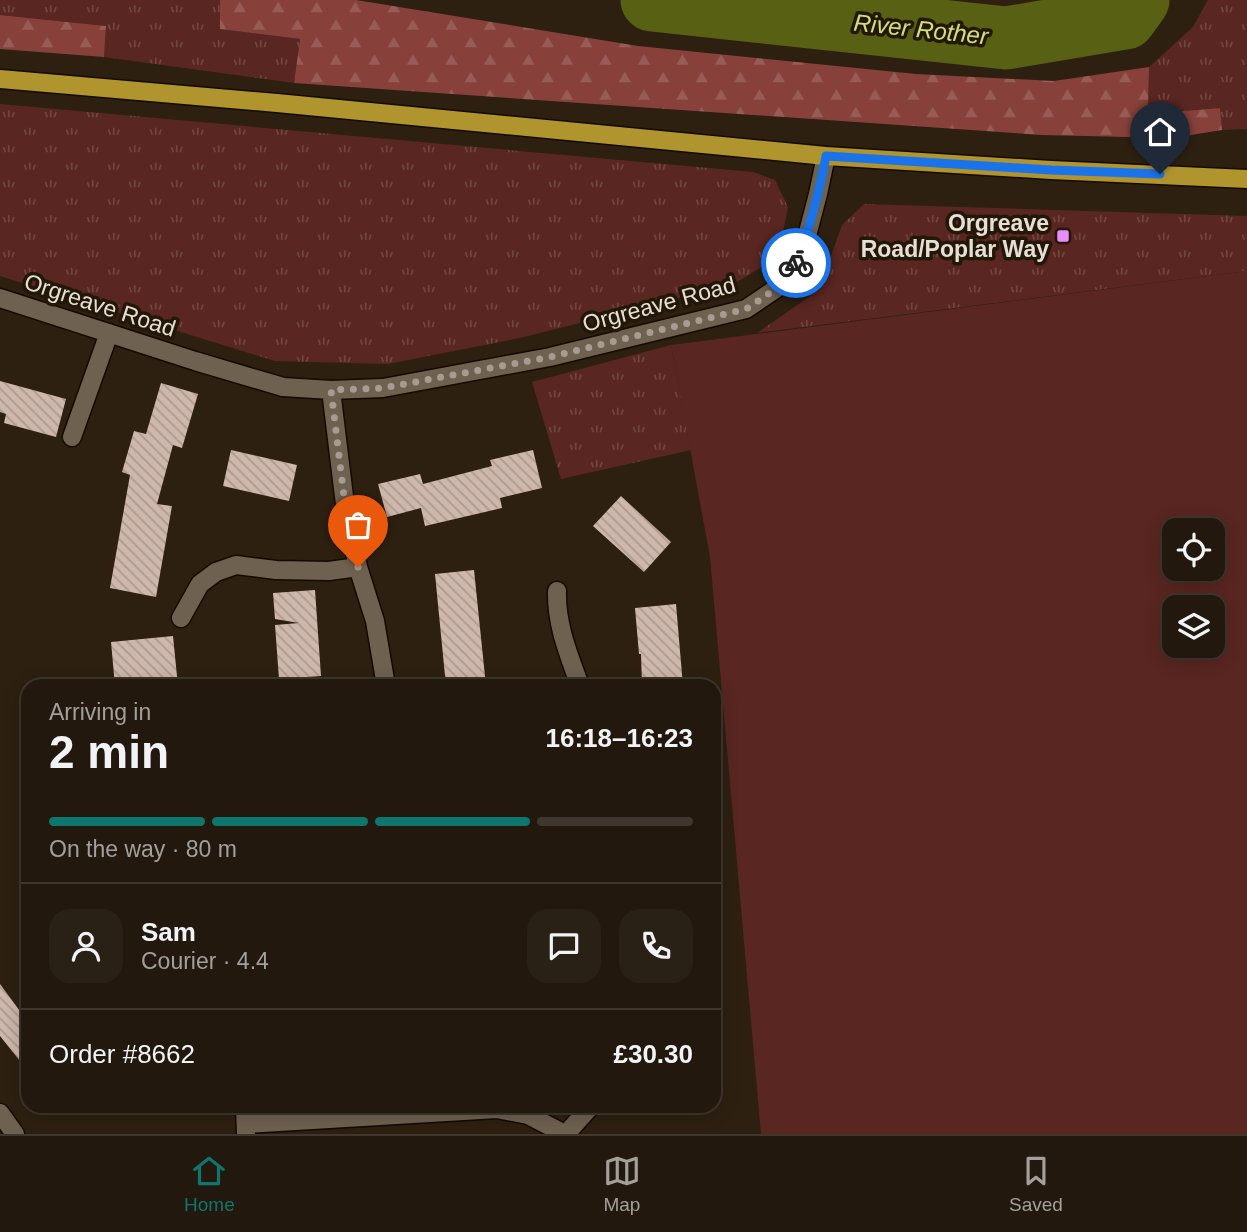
<!DOCTYPE html>
<html lang="en">
<head>
<meta charset="utf-8">
<style>
	body { margin:0; font-family:Arial,sans-serif; background:#2a2116; color:#f1f3f6; height:100vh; display:flex; flex-direction:column; font-size:26px; white-space:nowrap }
	* { box-sizing:border-box; margin:0 }
	p { font-size:23px; color:#a2a09d }
	.icon { flex:none; width:38px; height:38px; fill:none; stroke:currentColor; stroke-width:2; stroke-linecap:round; stroke-linejoin:round }
	.map { position:relative; flex:1; overflow:hidden }
	.panel { position:absolute; left:21px; top:679px; width:700px; height:434px; display:flex; flex-direction:column; background:#22180d; border-radius:21px; box-shadow:0 4px 18px #0003,0 0 0 2px #3f372e }
	.panel>* { flex:none }
	.buttons { position:absolute; left:1162px; top:518px; display:grid; gap:14px }
	.buttons a { display:grid; place-items:center; width:63px; height:63px; border-radius:14px; background:#22180d; box-shadow:0 4px 18px #0003,0 0 0 2px #3f372e; font-size:35px }
	.pin { position:absolute; display:grid; place-items:center; width:60px; height:60px; color:#fff; margin:-72px -30px; border-radius:50% 50% 50% 0; rotate:-45deg; box-shadow:0 0 7px #0007 }
	.pin .icon { rotate:45deg }
	.courier { position:absolute; display:grid; place-items:center; width:70px; height:70px; margin:-35px; border:5px solid #1a73e8; border-radius:50%; background:#fff; color:#222; box-shadow:0 2px 9px #0007 }
	.head em { font-style:normal; font-weight:700 }
	.head div { display:flex; flex-direction:column-reverse }
	.head { display:flex; align-items:center; justify-content:space-between; height:119px; padding:0 28px }
	h1 { font-size:46px; font-weight:700; line-height:52px }
	.bar { display:grid; grid-template-columns:repeat(4,1fr); gap:10px 7px; align-content:center; height:84px; padding:0 28px }
	.bar i { height:9px; border-radius:5px; background:#3f372e }
	.bar .active { background:#0f766e }
	.bar p { grid-column:span 4 }
	.line { display:flex; align-items:center; gap:18px; padding:0 28px; border-top:2px solid #3f372e }
	.line div { flex:1 }
	.round { display:grid; place-items:center; flex:none; width:74px; height:74px; border-radius:21px; background:#2a2116 }
	.dock { display:flex; justify-content:space-around; align-items:center; height:98px; border-top:2px solid #3f372e; background:#22180d; font-size:19px; color:#a2a09d }
	.dock a { display:grid; justify-items:center; gap:4px }
	.dock .active { color:#0f766e }
	.map>svg:first-child { display:block }
	.grass { fill:url(#grass-tufts) }
	.forest { fill:url(#forest-firs) }
	.park { fill:#592621; fill-rule:evenodd }
	.lines { fill:none; stroke-linecap:round; stroke-linejoin:round }
	.river { stroke:#576013; stroke-width:63 }
	.building { fill:url(#building-back-hatch) }
	.minor-casing { stroke:#140a00; stroke-width:21 }
	.major-casing { stroke:#140a00; stroke-width:21 }
	.minor { stroke:#6f6150; stroke-width:18 }
	.major { stroke:#b0952e; stroke-width:18 }
	.done { stroke:#a69c91; stroke-width:7; stroke-dasharray:0 12.6 }
	.route { stroke:#1a73e8; stroke-width:9 }
	.poi-dot { fill:#e98dfd; stroke:#231708; stroke-width:2.5 }
	.labels { text-anchor:middle; dominant-baseline:central; stroke-width:7; stroke-linejoin:round; paint-order:stroke }
	.poi-label { font-size:23px; font-weight:bold; fill:#e7dfd6; stroke:#231708; text-anchor:end }
	.street-label { font-size:23px; fill:#e7dfd6; stroke:#231708 }
	.water-label { font-size:24px; font-style:italic; fill:#d1e07b; stroke:#231708 }
</style>
</head>
<body>
<div class="map">
<svg width="1247" height="1134" viewBox="0 0 1247 1134">
	<defs>
		<pattern id="grass-tufts" width="24" height="20" patternUnits="userSpaceOnUse" patternTransform="scale(1.75)"><rect width="24" height="20" fill="#592621"/><path d="M3 7l-1-3M5 7V3M7 7l1-3M15 17l-1-3M17 17v-4M19 17l1-3" fill="none" stroke="#714540"/></pattern>
		<pattern id="forest-firs" width="22" height="20" patternUnits="userSpaceOnUse" patternTransform="scale(1.75)"><rect width="22" height="20" fill="#87413a"/><path d="M5 1l3.5 6h-7zM16 11l3.5 6h-7z" fill="#985c56"/></pattern>
		<pattern id="building-back-hatch" width="6" height="6" patternUnits="userSpaceOnUse" patternTransform="scale(1.75)"><rect width="6" height="6" fill="#ceb7ab"/><path d="M-1 5l2 2M0 0l6 6M5-1l2 2" fill="none" stroke="#ac9a90"/></pattern>
	</defs>
	<rect width="100%" height="100%" fill="#2d2011"/>
	<path class="grass" d="M0 0H220L221 29 300 39 294 83 104 57 106 26 0 15Z
		M1208 0H1247V129L1222 130 1220 108 1148 114 1149 67 1193 27Z
		M0 104 753 172 775 180 788 207 782 237 763 266 734 284 520 338 388 364 275 361 0 276Z
		M864 204 1247 216V271L757 333 819 290 842 225Z
		M671 345 691 450 561 479 532 382Z"/>
	<path class="forest" d="M220 0H356L638 46 916 74 1054 81 1149 67 1148 114 1220 108 1222 130 1172 138 1042 135 294 83 300 39 220 29Z
		M0 15 106 26 104 57 0 49Z"/>
	<path class="park" d="M1247 271V1134H761L710 557 671 345ZM1174 530H1213V569H1174ZM1174 607H1213V646H1174Z"/>
	<g class="lines">
		<path class="river" d="M652 0 1006 38 1125 18 1138 0"/>
	</g>
	<path class="building" d="M0 381 66 399 56 437 4 423 6 414 0 412Z
		M161 383 198 394 182 448 173 445 157 504 172 506 156 597 110 588 130 475 122 472 134 431 146 434Z
		M231 450 297 465 289 501 223 486Z
		M533 450 542 488 500 498 502 508 425 526 421 508 387 517 378 484 420 474 423 484 492 466 490 460Z
		M621 496 671 542 644 572 593 526Z
		M474 570 486 686H446L435 574Z
		M315 590 321 676 279 679 275 625 299 623 275 619 273 593Z
		M676 604 683 686H642L641 654H639L635 608Z
		M173 636 178 686H115L111 642Z
		M0 984 28 1022V1071L0 1036Z"/>
	<g class="lines">
		<defs>
			<path id="minor" d="M0 298 195 361 283 387 331 390 383 388 550 357 746 309 780 286 795 264 808 232 818 194 826 156
				M331 390 346 513 358 567 375 621 386 686
				M72 437 109 333
				M557 591C556 625 569 655 580 686
				M181 618 200 584 216 572 236 565 276 570 329 571 358 567
				M245 1106 246 1134
				M0 1113 15 1134
				M246 1124 497 1109 528 1115 557 1130 561 1134
				M566 1134 591 1106"/>
			<path id="major" d="M0 79 277 103 826 156 1051 170 1247 179"/>
		</defs>
		<use href="#minor" class="minor-casing"/>
		<use href="#major" class="major-casing"/>
		<use href="#minor" class="minor"/>
		<use href="#major" class="major"/>
	</g>
	<g class="lines">
		<path class="done" d="M358 567 346 513 331 390 383 388 550 357 746 309 780 286 796 263"/>
		<path class="route" d="M796 263C810 228 819 193 826 156L1051 170 1160 174"/>
	</g>
	<rect class="poi-dot" x="1056" y="229" width="14" height="14" rx="3.5"/>
	<g class="labels">
		<g class="poi-label">
			<text x="1049" y="223">Orgreave<tspan x="1049" dy="26">Road/Poplar Way</tspan></text>
		</g>
		<g class="street-label">
			<text transform="translate(659 304) rotate(-15)">Orgreave Road</text>
			<text transform="translate(100 305) rotate(18)">Orgreave Road</text>
		</g>
		<g class="water-label">
			<text transform="translate(921 29) rotate(6)">River Rother</text>
		</g>
	</g>
</svg>
<div class="buttons">
<a><svg class="icon" aria-label="locate" viewBox="0 0 24 24"><circle cx="12" cy="12" r="6"/><path d="M12 2v4M12 18v4M2 12h4M18 12h4"/></svg></a>
<a><svg class="icon" aria-label="layers" viewBox="0 0 24 24"><path d="M12 4l9 5-9 5-9-5zM3 14l9 5 9-5"/></svg></a>
</div>
<div class="pin" style="left:358px;top:567px;background:#ea580c"><svg class="icon" aria-label="bag" viewBox="0 0 24 24"><path d="M5 8h14l-1 12H6zM9 8a3 3 0 0 1 6 0"/></svg></div>
<div class="pin" style="left:1160px;top:174px;background:#1f2937"><svg class="icon" aria-label="home" viewBox="0 0 24 24"><path d="M3 11l9-7 9 7M6 9v11h12V9"/></svg></div>
<div class="courier" style="left:796px;top:263px"><svg class="icon" aria-label="bike" viewBox="0 0 24 24"><circle cx="6" cy="16" r="4"/><circle cx="18" cy="16" r="4"/><path d="M6 16l4-8h5l3 8M10 8l3 8H6M13 5h3"/></svg></div>
<section class="panel">
<div class="head"><div><h1>2 min</h1><p>Arriving in</p></div><em>16:18–16:23</em></div>
<div class="bar"><i class="active"></i><i class="active"></i><i class="active"></i><i></i><p>On the way · 80 m</p></div>
<div class="line" style="height:126px"><a class="round"><svg class="icon" aria-label="person" viewBox="0 0 24 24"><circle cx="12" cy="8" r="4"/><path d="M4 21q1-7 8-7t8 7"/></svg></a><div><b>Sam</b><p>Courier · 4.4</p></div><a class="round"><svg class="icon" aria-label="chat" viewBox="0 0 24 24"><path d="M4 5h16v11H9l-5 4z"/></svg></a><a class="round"><svg class="icon" aria-label="phone" viewBox="0 0 24 24"><path d="M5 4h4l2 5-3 2q2 4 5 5l2-3 5 2v4C11 20 4 13 5 4z"/></svg></a></div>
<div class="line" style="height:91px"><div>Order #8662</div><b>£30.30</b></div>
</section>
</div>
<nav class="dock">
<a class="active"><svg class="icon" aria-label="home" viewBox="0 0 24 24"><path d="M3 11l9-7 9 7M6 9v11h12V9"/></svg>Home</a>
<a><svg class="icon" aria-label="map" viewBox="0 0 24 24"><path d="M3 6l6-2 6 2 6-2v14l-6 2-6-2-6 2zM9 4v14M15 6v14"/></svg>Map</a>
<a><svg class="icon" aria-label="saved" viewBox="0 0 24 24"><path d="M7 4h10v16l-5-4-5 4z"/></svg>Saved</a>
</nav>
</body>
</html>
